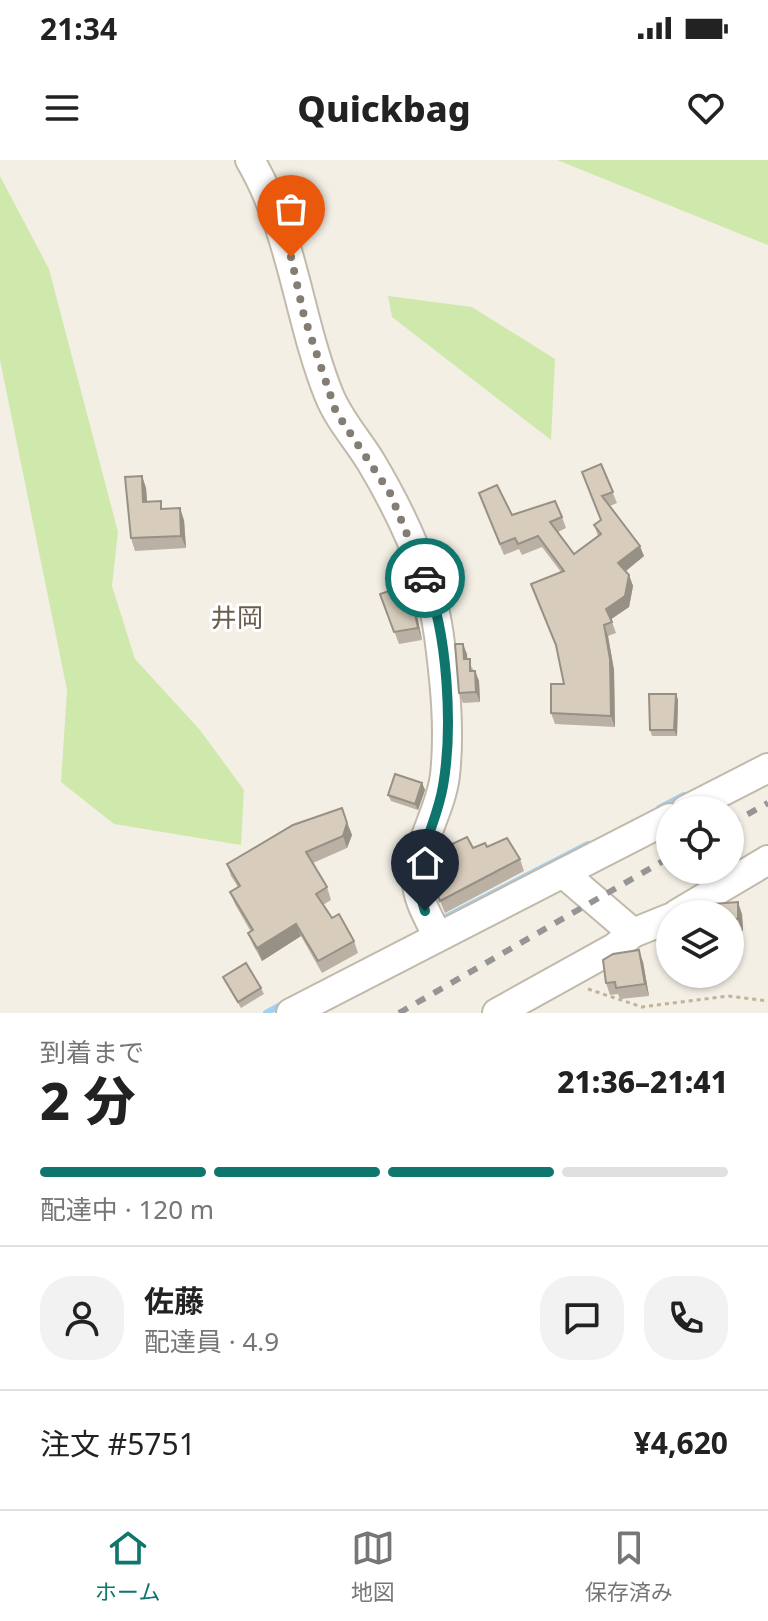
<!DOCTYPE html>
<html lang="ja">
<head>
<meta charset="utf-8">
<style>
	body { margin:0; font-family:"Noto Sans","Noto Sans JP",sans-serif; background:#f2f2f2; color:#222; height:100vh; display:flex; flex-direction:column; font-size:30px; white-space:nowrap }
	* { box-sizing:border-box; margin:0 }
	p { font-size:26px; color:#767676 }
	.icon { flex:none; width:44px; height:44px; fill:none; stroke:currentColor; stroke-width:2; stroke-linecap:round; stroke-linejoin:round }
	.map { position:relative; height:853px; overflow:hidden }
	.side { display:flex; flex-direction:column; background:#fff; flex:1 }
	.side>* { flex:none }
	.buttons { position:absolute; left:656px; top:636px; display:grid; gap:16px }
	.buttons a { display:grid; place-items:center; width:88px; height:88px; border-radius:50%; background:#fff; box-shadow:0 2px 6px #0004; font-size:40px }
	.pin { position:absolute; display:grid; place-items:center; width:68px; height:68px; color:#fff; margin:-82px -34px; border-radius:50% 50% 50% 0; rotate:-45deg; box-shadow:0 0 8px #0007 }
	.pin .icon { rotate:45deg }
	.courier { position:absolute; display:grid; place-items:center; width:80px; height:80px; margin:-40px; border:6px solid #0f766e; border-radius:50%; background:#fff; color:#222; box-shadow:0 2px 10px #0007 }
	.summary em { font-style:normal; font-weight:800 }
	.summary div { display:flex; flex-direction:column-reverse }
	.summary { display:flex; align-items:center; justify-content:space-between; height:136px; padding:0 40px }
	h1 { font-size:52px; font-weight:800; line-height:60px }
	.bar { display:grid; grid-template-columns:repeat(4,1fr); gap:12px 8px; align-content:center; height:96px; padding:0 40px }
	.bar i { height:10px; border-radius:6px; background:#e0e0e0 }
	.bar .active { background:#0f766e }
	.bar p { grid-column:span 4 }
	.line { display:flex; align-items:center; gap:20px; padding:0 40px; border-top:2px solid #e0e0e0 }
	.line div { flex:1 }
	.round { display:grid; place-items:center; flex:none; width:84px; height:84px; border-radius:32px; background:#f2f2f2 }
	.status { display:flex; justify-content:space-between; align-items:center; height:56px; padding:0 40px; background:#fff; direction:ltr }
	.status svg { height:22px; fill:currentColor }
	header { display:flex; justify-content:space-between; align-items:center; height:104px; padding:0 40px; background:#fff; font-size:36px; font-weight:800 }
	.menu { display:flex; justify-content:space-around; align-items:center; height:112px; border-top:2px solid #e0e0e0; background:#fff; font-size:22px; color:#767676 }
	.menu a { display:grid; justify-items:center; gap:4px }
	.menu .active { color:#0f766e }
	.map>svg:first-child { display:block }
	.green { fill:#cfe9ad }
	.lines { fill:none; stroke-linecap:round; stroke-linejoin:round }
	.stream { stroke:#9fd1f2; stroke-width:6 }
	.minor-casing { stroke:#c2b9ab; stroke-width:32 }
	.path { stroke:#c1b298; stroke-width:3; stroke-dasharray:4 4; stroke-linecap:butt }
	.minor { stroke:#fff; stroke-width:28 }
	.rail { stroke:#959595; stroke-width:6; stroke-dasharray:10 10; stroke-linecap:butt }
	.wall { fill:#bab0a3 }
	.shaded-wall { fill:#979084 }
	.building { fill:#d8cdbd; stroke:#979084; stroke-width:2 }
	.done { stroke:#837d73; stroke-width:8; stroke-dasharray:0 14.4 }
	.route { stroke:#0f766e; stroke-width:10 }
	.labels { text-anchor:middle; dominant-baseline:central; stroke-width:6; stroke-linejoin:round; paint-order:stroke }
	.neighbourhood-label { font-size:26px; fill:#695d4c; stroke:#fff }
</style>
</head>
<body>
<div class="status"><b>21:34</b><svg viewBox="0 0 49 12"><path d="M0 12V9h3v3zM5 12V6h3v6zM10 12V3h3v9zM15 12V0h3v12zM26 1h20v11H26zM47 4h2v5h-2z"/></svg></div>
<header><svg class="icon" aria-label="menu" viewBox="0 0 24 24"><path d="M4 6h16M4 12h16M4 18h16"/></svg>Quickbag<svg class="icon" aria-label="heart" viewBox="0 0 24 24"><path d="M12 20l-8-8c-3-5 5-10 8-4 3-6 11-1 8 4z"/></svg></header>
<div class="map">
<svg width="768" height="853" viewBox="0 0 768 853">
	<rect width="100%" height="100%" fill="#f3efe5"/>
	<path class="green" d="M557 0H768V85Z
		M0 16 49 109 118 372 112 426 135 499 200 570 244 630 241 685 114 664 61 622 67 530 0 200Z
		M388 136 472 147 555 199 551 280 392 157Z"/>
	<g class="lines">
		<path class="stream" d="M659 648 684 635
			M438 761 588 684
			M266 853 286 842"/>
		<defs>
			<path id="minor" d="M250 0C293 73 298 158 329 235 339 260 357 279 371 302 402 354 431 415 439 476 445 522 450 569 445 615 441 651 416 685 417 721 417 740 430 760 438 777
				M686 650 768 608
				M563 713 633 773
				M677 754 768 700
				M291 853 670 658
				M497 853 614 788 633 773 670 758"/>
		</defs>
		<use href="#minor" class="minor-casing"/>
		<path class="path" d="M588 829 642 847 728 836 768 841"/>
		<use href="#minor" class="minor"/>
		<path class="rail" d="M730 664 768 643
			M399 853 670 697"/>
	</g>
	<path class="wall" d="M601 304 617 343 610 346 644 396 626 411 629 415 633 426 629 447 611 459 616 473 608 476 614 510 615 567 555 564 551 553 564 524 561 412 542 387 522 395 519 389 504 395 483 344 512 355 562 357 566 368 558 372 574 394 598 376 594 365 601 360Z
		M142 316 146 328 147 341 164 349 184 360 186 388 135 391 131 378Z
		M409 424 413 436 422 480 399 484 380 434Z
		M463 484 467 499 474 511H475L479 521 480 542 463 543 459 533Z
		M676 534 678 540 677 576H652L650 570Z
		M422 623 425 630 418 650 391 641 388 635Z
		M342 648 352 675 347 688 313 703 327 727 331 740 323 745 332 758 354 781 358 793 322 813 301 776 262 801 253 785 248 773 251 772 235 744 230 732 238 727 231 716 227 704Z
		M487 687 520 699 524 711 445 753 431 719 473 688Z
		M730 754H742L743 771H736V780L730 781Z
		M643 802 649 836 620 839 618 834 610 835 606 823Z
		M223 817 261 828 264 834 241 848 226 823Z"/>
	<path class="shaded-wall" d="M142 316 146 328 148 354 143 342Z
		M180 348 184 360 186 388 181 376Z
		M640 386 644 396 622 414 618 403Z
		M629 415 633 426 629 447 610 460 606 449Z
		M409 424 413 436 422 480 418 468Z
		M604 465 608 476 614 510 615 567 611 556Z
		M463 484 467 494 468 510 464 499Z
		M475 511 479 521 480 542 476 532Z
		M676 534 678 540 677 576 674 570Z
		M422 623 425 630 418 650 415 644Z
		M347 663 352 675 347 688 343 676Z
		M738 742 742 754 743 771 738 759Z
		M731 759 736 771V780L731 768Z
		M296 764 301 776 262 801 257 788Z
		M639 790 643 802 649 836 645 824Z"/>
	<path class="building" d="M601 304 613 332 602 336 640 386 618 403 629 415 625 436 606 449 612 462 604 465 610 499 611 556 551 553V524H564L556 485 531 424 564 411 538 376 518 384 515 378 500 384 479 333 497 325 512 355 555 341 562 357 550 362 574 394 601 374 594 365 601 360 582 312Z
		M142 316 143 342 161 341V349L180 348 181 376 131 378 125 317Z
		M409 424 418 468 394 472 380 434Z
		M455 484H463L464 499H470V511H475L476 532 459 533Z
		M649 534H676L674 570H650Z
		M395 614 422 623 415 644 388 635Z
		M342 648 347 663 343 676 306 692 327 727 316 734 332 758 339 754 354 781 318 801 296 764 257 788 248 773 253 770 230 732 240 726 227 704 293 665Z
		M467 677 473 688 485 683 487 687 507 678 520 699 440 741 431 719 430 703 455 692 452 684Z
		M738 742V759H731V768H730V754H700V745Z
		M639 790 645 824 616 828 615 822 606 823 603 800 613 794Z
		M246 803 261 828 238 842 223 817Z"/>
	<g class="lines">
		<path class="done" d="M291 97 304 156 336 252 390 333 425 418"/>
		<path class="route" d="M425 751C408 702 435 673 443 626 453 568 448 472 425 418"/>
	</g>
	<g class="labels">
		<g class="neighbourhood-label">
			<text x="237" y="457">井岡</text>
		</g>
	</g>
</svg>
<div class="buttons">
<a><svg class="icon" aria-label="locate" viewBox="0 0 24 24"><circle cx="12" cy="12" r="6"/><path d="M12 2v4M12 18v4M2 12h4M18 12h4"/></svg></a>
<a><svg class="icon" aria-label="layers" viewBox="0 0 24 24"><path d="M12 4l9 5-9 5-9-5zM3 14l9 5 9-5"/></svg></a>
</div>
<div class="pin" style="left:291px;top:97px;background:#ea580c"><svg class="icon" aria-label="bag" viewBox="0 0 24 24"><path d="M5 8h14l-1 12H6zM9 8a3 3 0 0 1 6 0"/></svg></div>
<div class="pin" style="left:425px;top:751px;background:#1f2937"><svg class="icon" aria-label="home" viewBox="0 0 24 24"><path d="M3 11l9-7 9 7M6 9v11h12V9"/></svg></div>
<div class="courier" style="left:425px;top:418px"><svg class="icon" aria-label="car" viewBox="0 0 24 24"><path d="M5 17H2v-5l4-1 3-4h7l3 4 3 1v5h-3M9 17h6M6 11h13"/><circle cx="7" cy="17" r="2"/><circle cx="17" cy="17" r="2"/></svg></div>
</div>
<section class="side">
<div class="summary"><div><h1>2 分</h1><p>到着まで</p></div><em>21:36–21:41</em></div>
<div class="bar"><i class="active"></i><i class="active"></i><i class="active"></i><i></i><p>配達中 · 120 m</p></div>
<div class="line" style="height:144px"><a class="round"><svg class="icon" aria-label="person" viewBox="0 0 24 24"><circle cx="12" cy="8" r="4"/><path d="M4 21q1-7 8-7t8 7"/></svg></a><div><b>佐藤</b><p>配達員 · 4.9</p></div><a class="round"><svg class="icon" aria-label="chat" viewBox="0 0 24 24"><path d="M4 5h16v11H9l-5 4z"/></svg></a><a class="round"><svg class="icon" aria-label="phone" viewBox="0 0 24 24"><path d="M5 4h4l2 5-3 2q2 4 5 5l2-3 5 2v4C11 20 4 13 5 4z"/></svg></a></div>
<div class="line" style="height:104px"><div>注文 #5751</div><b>¥4,620</b></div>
</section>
<nav class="menu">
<a class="active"><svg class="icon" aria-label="home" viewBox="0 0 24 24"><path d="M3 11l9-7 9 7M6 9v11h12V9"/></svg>ホーム</a>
<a><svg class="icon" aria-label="map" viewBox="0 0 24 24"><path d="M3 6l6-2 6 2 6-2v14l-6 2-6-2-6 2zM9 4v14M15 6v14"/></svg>地図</a>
<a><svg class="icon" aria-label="saved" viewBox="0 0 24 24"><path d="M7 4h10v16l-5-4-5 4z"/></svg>保存済み</a>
</nav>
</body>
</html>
